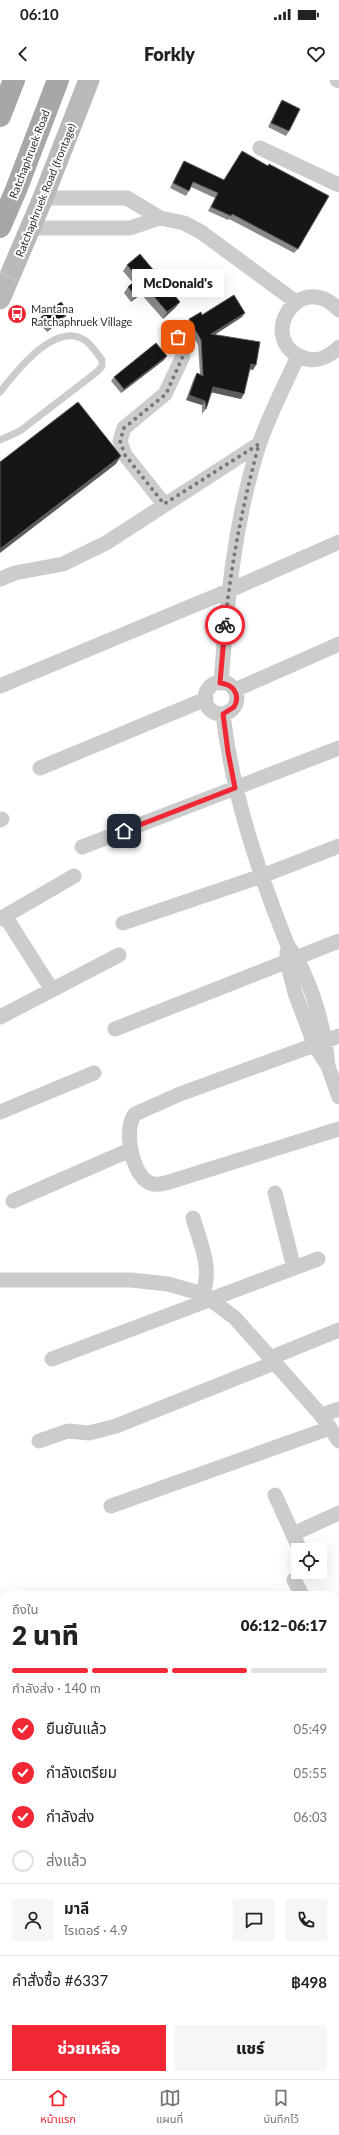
<!DOCTYPE html>
<html lang="th">
<head>
<meta charset="utf-8">
<style>
	body { margin:0; font-family:Lato,"Noto Sans Thai",sans-serif; background:#f6f6f6; color:#222; height:100vh; display:flex; flex-direction:column; font-size:15px; white-space:nowrap }
	* { box-sizing:border-box; margin:0 }
	p { font-size:13px; color:#767676 }
	.icon { flex:none; width:22px; height:22px; fill:none; stroke:currentColor; stroke-width:2; stroke-linecap:round; stroke-linejoin:round }
	.map { position:relative; flex:1; overflow:hidden }
	.side { position:absolute; left:0px; top:1511px; width:339px; height:488px; display:flex; flex-direction:column; background:#fff; border-radius:12px 12px 0 0; box-shadow:0 4px 16px #0002 }
	.side>* { flex:none }
	.tools { position:absolute; left:291px; top:1463px; display:grid; gap:8px }
	.tools a { display:grid; place-items:center; width:36px; height:36px; border-radius:0px; background:#fff; box-shadow:0 4px 16px #0002; font-size:20px }
	.pin { position:absolute; display:grid; place-items:center; width:34px; height:34px; color:#fff; margin:-17px; border-radius:8px; box-shadow:0 2px 6px #0006 }
	.courier { position:absolute; display:grid; place-items:center; width:40px; height:40px; margin:-20px; border:3px solid #f12734; border-radius:50%; background:#fff; color:#222; box-shadow:0 1px 5px #0007 }
	.bubble { position:absolute; height:28px; border-radius:0px; background:#fff; box-shadow:0 4px 16px #0002; font-size:13px; font-weight:800; line-height:28px; text-align:center }
	.overview em { font-style:normal; font-weight:800 }
	.overview div { display:flex; flex-direction:column-reverse }
	.overview { display:flex; align-items:center; justify-content:space-between; height:68px; padding:0 12px }
	h1 { font-size:26px; font-weight:800; line-height:30px }
	.bar { display:grid; grid-template-columns:repeat(4,1fr); gap:6px 4px; align-content:center; height:48px; padding:0 12px }
	.bar i { height:5px; border-radius:3px; background:#e0e0e0 }
	.bar .current { background:#f12734 }
	.bar p { grid-column:span 4 }
	.line { display:flex; align-items:center; gap:10px; padding:0 12px; border-top:1px solid #e0e0e0 }
	.line div { flex:1 }
	.round { display:grid; place-items:center; flex:none; width:42px; height:42px; border-radius:0px; background:#f6f6f6 }
	ol { padding:0 12px; list-style:none }
	li { display:flex; align-items:center; gap:12px; height:44px }
	li p { margin-inline-start:auto }
	li .icon { padding:4px; border-radius:50%; background:#f12734; color:#fff; stroke-width:4 }
	li:last-child { color:#767676 }
	li i { width:22px; height:22px; border:2px solid #e0e0e0; border-radius:50% }
	.button { display:flex; gap:8px; margin-top:auto; padding:8px 12px }
	.button a { flex:1; height:46px; border-radius:0px; background:#f12734; color:#fff; font-size:16px; font-weight:800; line-height:46px; text-align:center }
	.button a+a { background:#f6f6f6; color:#222 }
	.status { display:flex; justify-content:space-between; align-items:center; height:28px; padding:0 20px; background:#fff; direction:ltr }
	.status svg { height:11px; fill:currentColor }
	header { display:flex; justify-content:space-between; align-items:center; height:52px; padding:0 12px; background:#fff; font-size:18px; font-weight:800 }
	.menu { display:flex; justify-content:space-around; align-items:center; height:56px; border-top:1px solid #e0e0e0; background:#fff; font-size:11px; color:#767676 }
	.menu a { display:grid; justify-items:center; gap:2px }
	.menu .current { color:#f12734 }
	.map>svg:first-child { display:block }
	.lines { fill:none; stroke-linecap:round; stroke-linejoin:round }
	.lane { stroke:#ccc; stroke-width:7 }
	.street { stroke:#ccc; stroke-width:15 }
	.secondary { stroke:#b9b9b9; stroke-width:21 }
	.primary { stroke:#a7a7a7; stroke-width:22 }
	.path-bridge { stroke:#ccc; stroke-width:2.5; stroke-dasharray:2 2; stroke-linecap:butt }
	.wall { fill:#8a8a8a }
	.shaded-wall { fill:#5c5c5c }
	.building { fill:#161616; stroke:#5c5c5c }
	.done { stroke:#787878; stroke-width:4; stroke-dasharray:0 7.2 }
	.route { stroke:#f12734; stroke-width:5 }
	.labels { text-anchor:middle; dominant-baseline:central; stroke-width:4; stroke-linejoin:round; paint-order:stroke }
	.street-label { font-size:11px; fill:#2f2f2f; stroke:#fff }
	.poi-label { font-size:11px; fill:#2f2f2f; stroke:#fff; text-anchor:start }
</style>
</head>
<body>
<div class="status"><b>06:10</b><svg viewBox="0 0 49 12"><path d="M0 12V9h3v3zM5 12V6h3v6zM10 12V3h3v9zM15 12V0h3v12zM26 1h20v11H26zM47 4h2v5h-2z"/></svg></div>
<header><svg class="icon" aria-label="back" viewBox="0 0 24 24"><path d="M15 5l-7 7 7 7"/></svg>Forkly<svg class="icon" aria-label="heart" viewBox="0 0 24 24"><path d="M12 20l-8-8c-3-5 5-10 8-4 3-6 11-1 8 4z"/></svg></header>
<div class="map">
<svg width="339" height="1999" viewBox="0 0 339 1999">
	<rect width="100%" height="100%" fill="#fff"/>
	<g class="lines">
		<path class="lane" d="M0 312C16 292 56 239 86 261 92 266 97 273 102 280V286L98 291 20 351 0 360"/>
		<path class="street" d="M337 0 339 1
			M260 68 339 105
			M43 118H127L160 138 184 143 201 152 296 222
			M30 148H130L160 138
			M339 230C298 186 253 264 307 279 319 282 331 275 339 267
			M164 424 125 375 120 361 124 348 165 314 183 276 178 257
			M0 499 15 493 63 484 106 463 259 364
			M205 618a16 16 0 1 1 32 0a16 16 0 1 1-32 0Z
			M221 603C227 523 234 442 259 365 269 335 285 305 298 276
			M0 606 228 511 339 462
			M235 610 339 564
			M223 634C232 712 257 788 286 861 288 868 294 873 297 879 314 911 325 950 328 986
			M40 688 206 619
			M0 740 2 739
			M82 767 339 668
			M5 836 52 910
			M0 839 74 796
			M123 843 262 796 339 766
			M287 872V882L295 913 315 966 328 986 339 1017
			M0 937 119 875
			M115 949 339 861
			M339 956 180 1014 135 1034C123 1049 132 1093 148 1102 155 1106 162 1104 169 1102L339 1049
			M0 1032 94 993
			M275 1113 294 1188
			M13 1121 130 1070
			M193 1138C201 1165 212 1187 203 1214
			M0 1200H131L168 1204 203 1214 235 1238 321 1335 339 1361
			M270 1278 339 1250
			M52 1279 318 1179
			M321 1335 339 1329
			M39 1361 68 1351 89 1353 116 1346 274 1283
			M275 1415 300 1470
			M111 1426 330 1348
			M293 1454 339 1433
			M294 1500 302 1515
			M335 1531 339 1529
			M335 1624 339 1622
			M0 1705 4 1703
			M335 1714 339 1711
			M0 1747 4 1745
			M0 1831 4 1829
			M0 1994V1992"/>
		<path class="secondary" d="M0 219 43 118 89 0
			M0 1597 4 1607
			M80 1999 82 1995"/>
		<path class="primary" d="M0 36 14 0
			M0 147 16 110 58 0"/>
		<path class="path-bridge" d="M0 193 17 201"/>
	</g>
	<path class="wall" d="M282 20 289 51 286 56 268 47 279 25Z
		M184 81 298 169 294 173 229 139 228 140 208 131 215 118 191 107 186 116 170 108 181 86Z
		M127 185 180 222 175 228 163 239 141 214 131 222 124 213 128 207 133 203 123 191Z
		M202 235 242 237 214 255 253 290 250 289 241 319 212 312 206 329 202 334V325L186 320 194 298 197 293 200 294 198 265 186 244 189 239Z
		M66 236 47 252 38 242 41 237Z
		M167 276 164 280 121 313 111 301 114 297Z"/>
	<path class="shaded-wall" d="M146 207 141 214 131 222 136 216Z
		M180 222 175 228 163 239 167 232Z
		M69 232 66 236 47 252 50 248Z
		M245 233 242 237 208 259 211 254Z
		M167 276 164 280 121 313 124 309Z
		M251 284 256 285 253 290 248 289Z
		M213 307 244 314 241 319 210 312Z
		M189 315 205 321 202 325 186 320Z
		M121 376 116 384 0 473V469Z"/>
	<path class="building" d="M282 20 300 29 289 51 271 43Z
		M242 71 268 86 269 84 329 116 298 169 232 134 231 136 211 127 218 113 193 102 189 111 173 103 184 81 224 100Z
		M140 174 180 222 167 232 146 207 136 216 128 207 138 198 127 185Z
		M234 215 245 233 211 254 260 262 256 285 251 284 244 314 213 307 206 329 205 321 189 315 197 293 203 296 201 260 189 239 201 232 202 235Z
		M61 222 69 232 50 248 41 237Z
		M156 263 167 276 124 309 114 297Z
		M78 322 121 376 0 469V382Z"/>
	<g class="lines">
		<path class="done" d="M178 257 183 276 166 314 124 348 120 361 125 375 164 424 259 364C243 423 231 483 225 545"/>
		<path class="route" d="M124 751 235 708 228 672 223 634 234 627C241 615 233 604 220 603L225 545"/>
	</g>
	<defs>
		<symbol id="bus-disc" viewBox="-11 -11 22 22"><circle r="9.5" fill="#f12734" stroke="#fff"/><path d="M-5-6H5V4H4V6H2V4H-2V6H-4V4H-5ZM-3.5-4V0h7V-4ZM-3.5 1.2v1.5H-2V1.2ZM2 1.2v1.5H3.5V1.2Z" fill="#fff"/></symbol>
	</defs>
	<g fill-rule="evenodd">
		<use href="#bus-disc" x="6" y="223" width="22" height="22"/>
	</g>
	<g class="labels">
		<g class="street-label">
			<text transform="translate(29 74) rotate(-69)">Ratchaphruek Road</text>
			<text transform="translate(45 110) rotate(-68)">Ratchaphruek Road (frontage)</text>
		</g>
		<g class="poi-label">
			<text x="31" y="228">Mantana<tspan x="31" dy="13">Ratchaphruek Village</tspan></text>
		</g>
	</g>
</svg>
<div class="tools">
<a><svg class="icon" aria-label="locate" viewBox="0 0 24 24"><circle cx="12" cy="12" r="6"/><path d="M12 2v4M12 18v4M2 12h4M18 12h4"/></svg></a>
</div>
<div class="pin" style="left:178px;top:257px;background:#ea580c"><svg class="icon" aria-label="bag" viewBox="0 0 24 24"><path d="M5 8h14l-1 12H6zM9 8a3 3 0 0 1 6 0"/></svg></div>
<div class="pin" style="left:124px;top:751px;background:#1f2937"><svg class="icon" aria-label="home" viewBox="0 0 24 24"><path d="M3 11l9-7 9 7M6 9v11h12V9"/></svg></div>
<div class="courier" style="left:225px;top:545px"><svg class="icon" aria-label="bike" viewBox="0 0 24 24"><circle cx="6" cy="16" r="4"/><circle cx="18" cy="16" r="4"/><path d="M6 16l4-8h5l3 8M10 8l3 8H6M13 5h3"/></svg></div>
<div class="bubble" style="left:132px;top:189px;width:92px">McDonald's</div>
<section class="side">
<div class="overview"><div><h1>2 นาที</h1><p>ถึงใน</p></div><em>06:12–06:17</em></div>
<div class="bar"><i class="current"></i><i class="current"></i><i class="current"></i><i></i><p>กำลังส่ง · 140 m</p></div>
<ol>
<li><svg class="icon" aria-label="check" viewBox="0 0 24 24"><path d="M5 12l5 5 9-10"/></svg>ยืนยันแล้ว<p>05:49</p></li>
<li><svg class="icon" aria-label="check" viewBox="0 0 24 24"><path d="M5 12l5 5 9-10"/></svg>กำลังเตรียม<p>05:55</p></li>
<li><svg class="icon" aria-label="check" viewBox="0 0 24 24"><path d="M5 12l5 5 9-10"/></svg>กำลังส่ง<p>06:03</p></li>
<li><i></i>ส่งแล้ว</li>
</ol>
<div class="line" style="height:72px"><a class="round"><svg class="icon" aria-label="person" viewBox="0 0 24 24"><circle cx="12" cy="8" r="4"/><path d="M4 21q1-7 8-7t8 7"/></svg></a><div><b>มาลี</b><p>ไรเดอร์ · 4.9</p></div><a class="round"><svg class="icon" aria-label="chat" viewBox="0 0 24 24"><path d="M4 5h16v11H9l-5 4z"/></svg></a><a class="round"><svg class="icon" aria-label="phone" viewBox="0 0 24 24"><path d="M5 4h4l2 5-3 2q2 4 5 5l2-3 5 2v4C11 20 4 13 5 4z"/></svg></a></div>
<div class="line" style="height:52px"><div>คำสั่งซื้อ #6337</div><b>฿498</b></div>
<div class="button"><a>ช่วยเหลือ</a><a>แชร์</a></div>
</section>
</div>
<nav class="menu">
<a class="current"><svg class="icon" aria-label="home" viewBox="0 0 24 24"><path d="M3 11l9-7 9 7M6 9v11h12V9"/></svg>หน้าแรก</a>
<a><svg class="icon" aria-label="map" viewBox="0 0 24 24"><path d="M3 6l6-2 6 2 6-2v14l-6 2-6-2-6 2zM9 4v14M15 6v14"/></svg>แผนที่</a>
<a><svg class="icon" aria-label="saved" viewBox="0 0 24 24"><path d="M7 4h10v16l-5-4-5 4z"/></svg>บันทึกไว้</a>
</nav>
</body>
</html>
